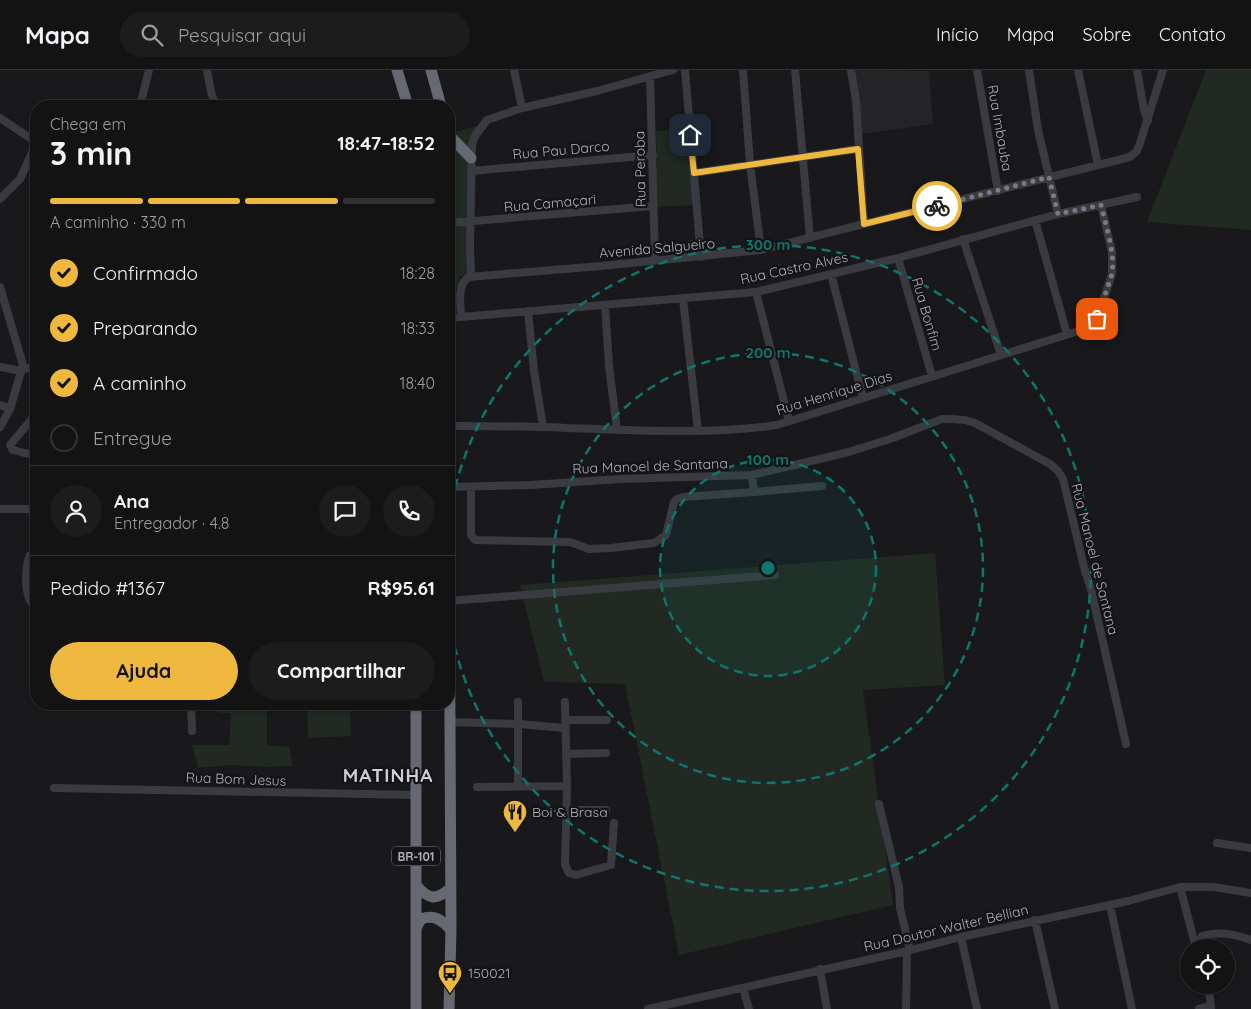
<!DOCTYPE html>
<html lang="pt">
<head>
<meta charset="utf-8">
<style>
	body { margin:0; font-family:Quicksand,sans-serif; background:#1c1c1d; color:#f1f3f6; height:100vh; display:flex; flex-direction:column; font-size:19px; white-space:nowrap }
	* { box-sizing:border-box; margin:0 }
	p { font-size:16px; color:#9d9ea0 }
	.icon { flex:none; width:28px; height:28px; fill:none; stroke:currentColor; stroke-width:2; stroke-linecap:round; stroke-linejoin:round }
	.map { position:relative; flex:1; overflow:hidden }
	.details { position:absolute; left:30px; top:30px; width:425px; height:610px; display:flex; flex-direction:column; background:#131314; border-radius:20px; box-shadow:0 1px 4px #0004,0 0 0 1px #323234 }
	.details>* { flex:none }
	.buttons { position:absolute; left:1180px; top:869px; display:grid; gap:10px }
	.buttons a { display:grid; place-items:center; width:55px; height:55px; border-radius:50%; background:#131314; box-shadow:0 1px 4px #0004,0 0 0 1px #323234; font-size:25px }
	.pin { position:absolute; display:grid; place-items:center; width:42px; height:42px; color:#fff; margin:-21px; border-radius:10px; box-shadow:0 2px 8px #0006 }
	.courier { position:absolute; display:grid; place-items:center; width:50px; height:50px; margin:-25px; border:4px solid #eeb83f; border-radius:50%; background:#fff; color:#222; box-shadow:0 1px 6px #0007 }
	.head em { font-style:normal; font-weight:700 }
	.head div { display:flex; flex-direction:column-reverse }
	.head { display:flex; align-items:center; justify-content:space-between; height:85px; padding:0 20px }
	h1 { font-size:32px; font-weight:700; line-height:38px }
	.bar { display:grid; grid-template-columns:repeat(4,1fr); gap:8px 5px; align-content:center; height:60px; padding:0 20px }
	.bar i { height:6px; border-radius:4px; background:#323234 }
	.bar .active { background:#eeb83f }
	.bar p { grid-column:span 4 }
	.line { display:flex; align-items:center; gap:12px; padding:0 20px; border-top:1px solid #323234 }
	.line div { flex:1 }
	.round { display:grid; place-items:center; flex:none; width:52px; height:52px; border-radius:26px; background:#1c1c1d }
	ol { padding:0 20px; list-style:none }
	li { display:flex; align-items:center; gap:15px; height:55px }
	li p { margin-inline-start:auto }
	li .icon { padding:5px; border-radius:50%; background:#eeb83f; color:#111; stroke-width:4 }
	li:last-child { color:#9d9ea0 }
	li i { width:28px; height:28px; border:2px solid #323234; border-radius:50% }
	.cta { display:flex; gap:10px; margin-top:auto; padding:10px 20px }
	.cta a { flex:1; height:58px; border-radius:30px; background:#eeb83f; color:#111; font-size:20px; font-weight:700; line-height:58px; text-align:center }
	.cta a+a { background:#1c1c1d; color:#f1f3f6 }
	header { display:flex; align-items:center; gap:30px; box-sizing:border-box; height:70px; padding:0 25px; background:#131314; border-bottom:1px solid #323234 }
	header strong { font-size:24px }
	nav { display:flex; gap:28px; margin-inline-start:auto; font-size:18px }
	.search { width:350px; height:45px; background:#1c1c1d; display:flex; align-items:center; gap:12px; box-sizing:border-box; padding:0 18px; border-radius:28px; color:#9d9ea0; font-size:19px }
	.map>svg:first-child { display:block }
	.built { fill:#252528 }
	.green { fill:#212922 }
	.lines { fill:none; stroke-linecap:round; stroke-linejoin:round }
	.minor { stroke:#3a3b40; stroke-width:8 }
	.highway { stroke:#666971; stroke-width:11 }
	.done { stroke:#797b83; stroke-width:5; stroke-dasharray:0 9 }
	.route { stroke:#eeb83f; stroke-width:6 }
	.ring { fill:none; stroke:#0f766e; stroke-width:2.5; stroke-dasharray:9 6 }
	.labels { text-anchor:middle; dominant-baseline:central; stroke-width:4.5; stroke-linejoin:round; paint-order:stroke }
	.shield { fill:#141416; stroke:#7e818a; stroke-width:1 }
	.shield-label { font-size:12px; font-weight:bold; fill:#acb0bb }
	.street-label { font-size:14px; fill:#acb0bb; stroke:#141416 }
	.poi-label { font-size:14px; fill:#acb0bb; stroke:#141416; text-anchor:start }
	.district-label { font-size:19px; font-weight:bold; letter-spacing:1px; fill:#cdcfd7; stroke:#141416 }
	.centre { fill:#0f766e; stroke:#141416; stroke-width:2.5 }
	.ring-label { font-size:15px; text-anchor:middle; font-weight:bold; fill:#0f766e; stroke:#141416; stroke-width:4.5; stroke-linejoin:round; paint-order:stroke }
</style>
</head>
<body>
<header>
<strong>Mapa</strong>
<div class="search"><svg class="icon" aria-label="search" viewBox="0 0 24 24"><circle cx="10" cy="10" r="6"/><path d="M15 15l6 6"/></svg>Pesquisar aqui</div>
<nav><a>Início</a><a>Mapa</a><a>Sobre</a><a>Contato</a></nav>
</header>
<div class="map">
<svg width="1251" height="939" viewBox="0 0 1251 939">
	<rect width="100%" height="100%" fill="#19191b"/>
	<path class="built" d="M855 0 929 1 933 54 861 64Z"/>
	<path class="green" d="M1206 0H1251V160L1147 152Z
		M480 55 470 73 466 151 467 204 459 207 458 217 455 218 452 63Z
		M685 59 688 94H692L697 135 651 137 652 99 657 98 656 61Z
		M935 483 945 615 863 620 893 835 679 885 625 614 544 612 520 515Z
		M219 634H267V675L289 677 293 696 266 697 230 695 198 698 192 675H229L231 643H218Z
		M307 634H350L351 666 308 668Z"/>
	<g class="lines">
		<path class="minor" d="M207 0 211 22 216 36
			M514 0 522 38
			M685 0 701 187
			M743 0 750 94 761 180
			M795 0 810 168
			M851 0 856 31 864 154
			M977 0 998 121
			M1029 0 1038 60 1058 144
			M1078 0 1098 95
			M1137 0 1144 40 1148 51
			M650 7 655 190
			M140 36 149 0
			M0 48 36 72
			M471 101 653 85
			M694 103 858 79
			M0 129 20 109 36 74
			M1035 150 1067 264
			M449 153 653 136
			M963 169 1001 285
			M898 188 932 306
			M831 204 863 328
			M471 206 470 177 472 74 475 66 487 50 522 38 597 21 673 0
			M0 217 23 295 10 339 0 357
			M756 222 789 351
			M683 229 698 361
			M605 235 609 296 617 360
			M528 241 534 301 543 357
			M461 247C461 234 456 215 469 207L601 196 761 180 1130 87 1137 81 1140 73 1163 0
			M449 248 756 222 898 188 1058 144 1137 127
			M0 297 16 300 36 297
			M0 335 10 339
			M36 344 10 375 13 380 36 386
			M449 356C488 356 528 356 567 358 637 360 707 365 777 355L1085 259 1093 255 1097 249 1112 204V182L1101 135
			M449 417 531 415 621 409 752 405 845 383 890 369 942 349H951L965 350 975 353 1050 394 1058 401 1063 409 1085 501 1091 519 1126 674
			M471 417V465L475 470 570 472 589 479 611 478 654 473 666 465 674 432 677 429 683 427 754 422 752 405
			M754 422 822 416
			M0 439H36
			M36 482 30 485C25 497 24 523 32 534H36
			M449 531 775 505
			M565 632 567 716 565 795 569 803 576 805 611 795 614 753
			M191 634 192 661
			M565 650H607
			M449 652 519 654 565 658
			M566 684 606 683
			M518 716V632
			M477 717 567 716
			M54 718 417 725
			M879 734 899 817 900 838 910 880
			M565 740H606
			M1217 773 1251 778
			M1180 817 1196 878
			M1110 835 1132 939
			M1035 850 1055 939
			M961 867 977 939
			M1196 875 1202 866C1220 861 1234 864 1251 870
			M820 899 827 939
			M1207 915 1210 928 1211 939
			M743 918 749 939
			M648 939 907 881 961 867 1128 831 1180 817H1214L1251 823
			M906 939 907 881
			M1199 939 1211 936"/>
		<path class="highway" d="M397 0 408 36
			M431 0 441 36
			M449 65 471 88
			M449 449 451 860 449 939
			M416 815C429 830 435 831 451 818
			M416 858 421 849C434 844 442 850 451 860
			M416 939V634"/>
	</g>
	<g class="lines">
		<path class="done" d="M937 136 1049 107 1058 144 1101 135C1106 157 1115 181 1112 204L1097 249"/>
		<path class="route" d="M690 65 694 103 858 79 864 154 937 136"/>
	</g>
	<circle cx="768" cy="498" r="108" fill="#0f766e" fill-opacity=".12"/>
	<g class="ring">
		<circle cx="768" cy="498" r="108"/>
		<circle cx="768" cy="498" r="215"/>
		<path d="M449 447A323 323 0 1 1 449 549"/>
	</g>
	<defs>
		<symbol id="restaurant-pin" viewBox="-11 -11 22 30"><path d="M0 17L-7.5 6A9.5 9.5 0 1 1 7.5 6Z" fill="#eeb83f" stroke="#141416"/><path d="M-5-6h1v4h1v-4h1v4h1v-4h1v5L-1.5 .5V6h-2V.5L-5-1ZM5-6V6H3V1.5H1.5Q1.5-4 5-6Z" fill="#111"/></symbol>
		<symbol id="bus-pin" viewBox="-11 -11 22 30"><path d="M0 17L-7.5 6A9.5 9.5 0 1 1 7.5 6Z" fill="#eeb83f" stroke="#141416"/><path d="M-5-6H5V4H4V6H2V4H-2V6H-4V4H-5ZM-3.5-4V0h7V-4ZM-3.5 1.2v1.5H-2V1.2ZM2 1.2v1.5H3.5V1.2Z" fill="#111"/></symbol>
	</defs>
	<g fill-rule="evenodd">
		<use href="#restaurant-pin" x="501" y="728" width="28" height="38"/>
		<use href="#bus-pin" x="436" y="889" width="28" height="38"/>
	</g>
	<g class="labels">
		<rect class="shield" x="392" y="776.5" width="48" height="19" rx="4"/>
		<g class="shield-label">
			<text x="416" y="786">BR-101</text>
		</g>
		<g class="street-label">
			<text transform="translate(1000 58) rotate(80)">Rua Imbauba</text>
			<text transform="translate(561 80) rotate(-5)">Rua Pau Darco</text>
			<text transform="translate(640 99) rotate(-91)">Rua Peroba</text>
			<text transform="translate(550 133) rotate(-5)">Rua Camaçari</text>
			<text transform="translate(657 178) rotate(-5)">Avenida Salgueiro</text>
			<text transform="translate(794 198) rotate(-12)">Rua Castro Alves</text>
			<text transform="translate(927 244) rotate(74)">Rua Bonfim</text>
			<text transform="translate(834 323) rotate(-17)">Rua Henrique Dias</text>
			<text transform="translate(650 396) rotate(-2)">Rua Manoel de Santana</text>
			<text transform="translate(1095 489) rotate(76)">Rua Manoel de Santana</text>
			<text transform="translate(236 709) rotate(2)">Rua Bom Jesus</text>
			<text transform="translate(946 858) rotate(-13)">Rua Doutor Walter Bellian</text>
		</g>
		<g class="poi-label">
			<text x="532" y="742">Boi &amp; Brasa</text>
			<text x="468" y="903">150021</text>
		</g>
		<g class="district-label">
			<text x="388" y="705">MATINHA</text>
		</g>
	</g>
	<circle cx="768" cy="498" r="8" class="centre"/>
	<g class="ring-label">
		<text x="768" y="180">300 m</text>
		<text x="768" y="288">200 m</text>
		<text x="768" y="395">100 m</text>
	</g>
</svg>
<div class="buttons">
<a><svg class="icon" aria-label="locate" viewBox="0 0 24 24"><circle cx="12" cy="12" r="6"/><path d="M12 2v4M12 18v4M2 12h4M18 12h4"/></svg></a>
</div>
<div class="pin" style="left:1097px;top:249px;background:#ea580c"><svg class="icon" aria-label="bag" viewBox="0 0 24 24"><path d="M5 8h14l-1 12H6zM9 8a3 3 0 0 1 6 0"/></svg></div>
<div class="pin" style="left:690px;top:65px;background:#1f2937"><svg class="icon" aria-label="home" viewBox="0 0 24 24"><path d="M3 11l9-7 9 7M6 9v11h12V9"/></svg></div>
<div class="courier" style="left:937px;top:136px"><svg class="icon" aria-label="bike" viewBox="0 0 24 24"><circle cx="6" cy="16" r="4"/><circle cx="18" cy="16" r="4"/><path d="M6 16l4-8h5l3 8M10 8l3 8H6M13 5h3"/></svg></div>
<section class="details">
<div class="head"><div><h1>3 min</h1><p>Chega em</p></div><em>18:47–18:52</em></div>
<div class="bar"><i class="active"></i><i class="active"></i><i class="active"></i><i></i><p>A caminho · 330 m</p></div>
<ol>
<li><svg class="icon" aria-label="check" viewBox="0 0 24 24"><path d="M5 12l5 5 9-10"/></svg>Confirmado<p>18:28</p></li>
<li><svg class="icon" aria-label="check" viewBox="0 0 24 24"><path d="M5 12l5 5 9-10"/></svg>Preparando<p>18:33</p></li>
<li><svg class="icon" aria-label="check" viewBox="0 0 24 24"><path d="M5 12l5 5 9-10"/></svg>A caminho<p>18:40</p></li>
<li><i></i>Entregue</li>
</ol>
<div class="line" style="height:90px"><a class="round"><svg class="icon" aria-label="person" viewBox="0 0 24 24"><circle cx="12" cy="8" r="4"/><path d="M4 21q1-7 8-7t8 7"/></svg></a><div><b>Ana</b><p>Entregador · 4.8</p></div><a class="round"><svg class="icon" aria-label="chat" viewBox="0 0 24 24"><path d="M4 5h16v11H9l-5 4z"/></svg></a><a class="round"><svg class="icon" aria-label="phone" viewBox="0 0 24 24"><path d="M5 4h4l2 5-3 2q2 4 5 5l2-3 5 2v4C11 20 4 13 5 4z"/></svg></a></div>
<div class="line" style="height:65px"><div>Pedido #1367</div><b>R$95.61</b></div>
<div class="cta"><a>Ajuda</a><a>Compartilhar</a></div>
</section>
</div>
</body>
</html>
